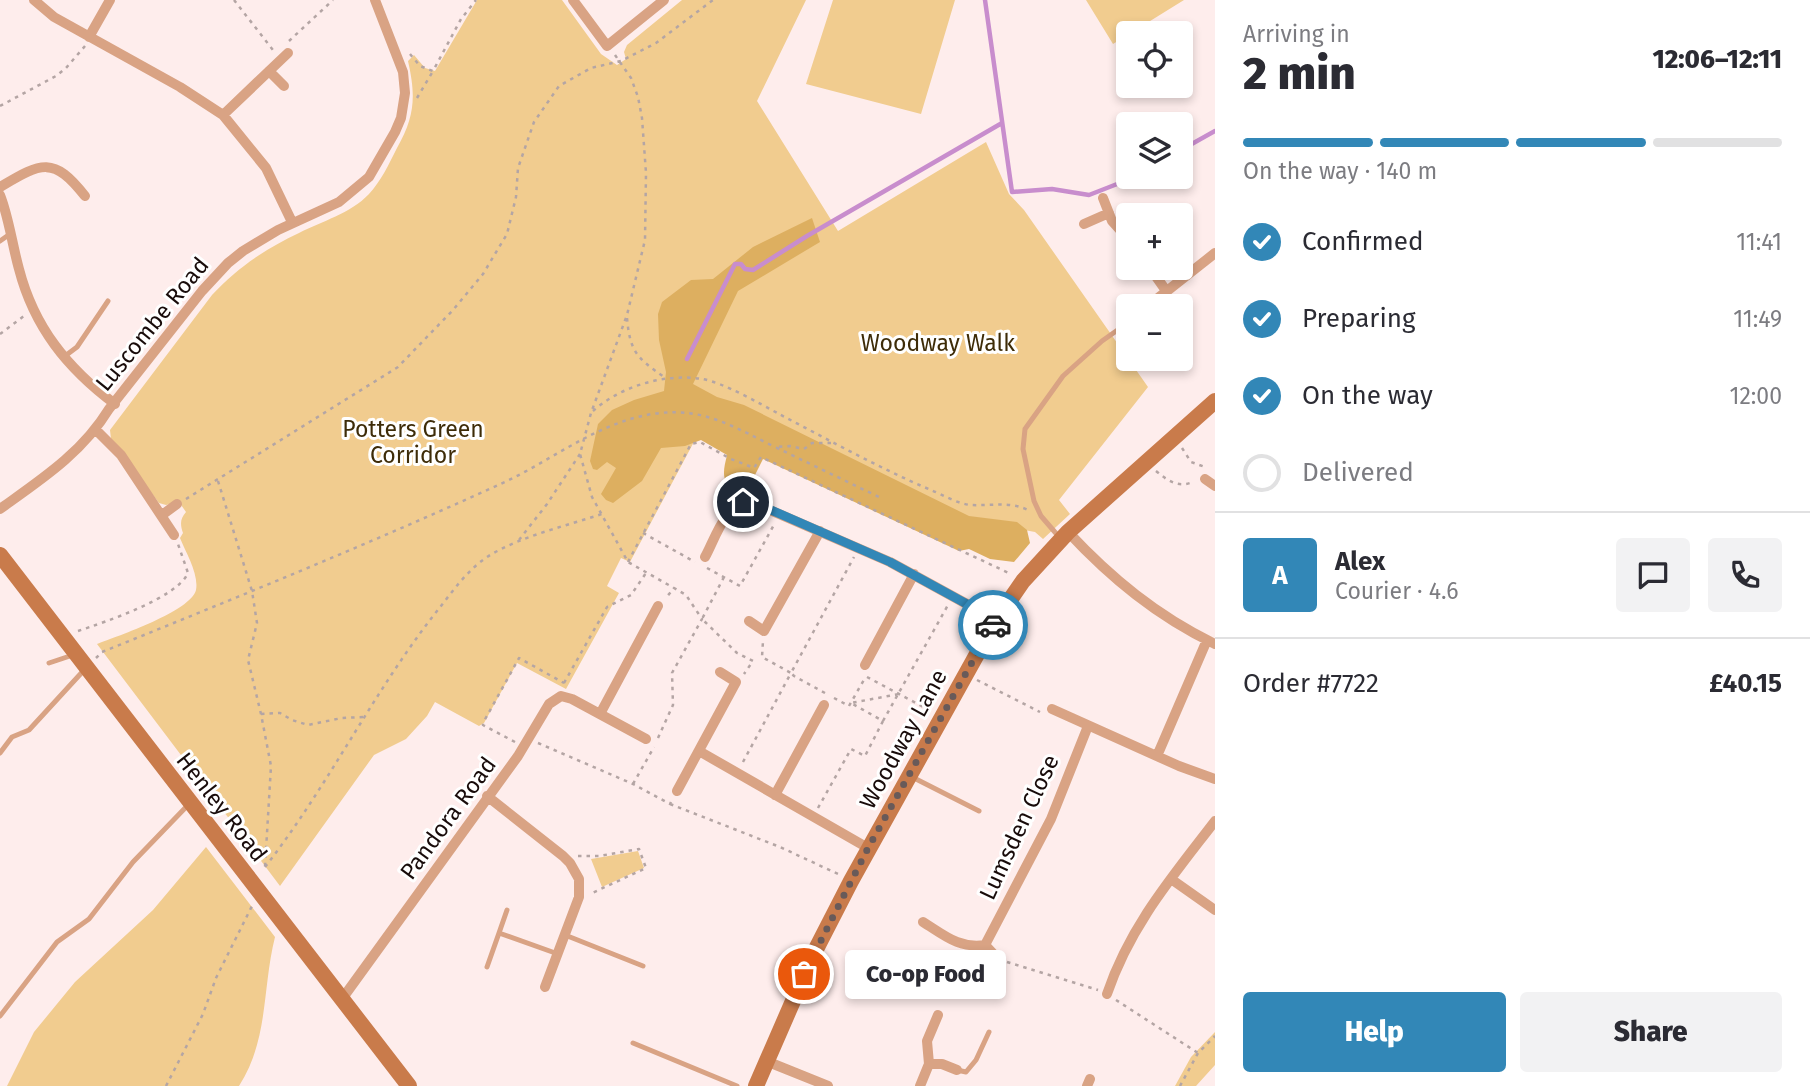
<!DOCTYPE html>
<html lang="en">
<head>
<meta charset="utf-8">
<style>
	body { margin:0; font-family:"Fira Sans",sans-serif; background:#f2f2f3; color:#2b2b33; height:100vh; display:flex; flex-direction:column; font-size:26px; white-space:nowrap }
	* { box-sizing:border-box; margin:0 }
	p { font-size:23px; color:#7c7c81 }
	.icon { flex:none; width:38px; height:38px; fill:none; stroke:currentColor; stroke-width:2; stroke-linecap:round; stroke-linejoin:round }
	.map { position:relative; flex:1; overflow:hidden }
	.details { display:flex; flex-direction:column; background:#fff; width:595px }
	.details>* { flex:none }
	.controls { position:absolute; left:1116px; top:21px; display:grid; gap:14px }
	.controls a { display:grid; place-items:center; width:77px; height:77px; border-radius:7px; background:#fff; box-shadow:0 4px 10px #0003; font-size:35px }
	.pin { position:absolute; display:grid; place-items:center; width:60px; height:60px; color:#fff; margin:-30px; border:4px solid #fff; border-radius:50%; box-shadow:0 2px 7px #0007 }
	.courier { position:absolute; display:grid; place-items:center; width:70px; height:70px; margin:-35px; border:5px solid #3287b7; border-radius:50%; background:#fff; color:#222; box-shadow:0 2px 9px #0007 }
	.bubble { position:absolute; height:49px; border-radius:7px; background:#fff; box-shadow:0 4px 10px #0003; font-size:23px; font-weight:800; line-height:49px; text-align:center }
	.headline em { font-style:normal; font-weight:800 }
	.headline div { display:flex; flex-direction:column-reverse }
	.headline { display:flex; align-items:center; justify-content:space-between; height:119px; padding:0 28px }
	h1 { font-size:46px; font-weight:800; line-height:52px }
	.bar { display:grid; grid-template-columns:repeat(4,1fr); gap:10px 7px; align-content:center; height:84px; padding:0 28px }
	.bar i { height:9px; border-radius:5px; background:#e1e1e2 }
	.bar .active { background:#3287b7 }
	.bar p { grid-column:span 4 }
	.line { display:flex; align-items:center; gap:18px; padding:0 28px; border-top:2px solid #e1e1e2 }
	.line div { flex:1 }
	.round { display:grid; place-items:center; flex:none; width:74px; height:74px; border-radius:7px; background:#f2f2f3 }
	ol { padding:0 28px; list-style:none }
	li { display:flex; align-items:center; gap:21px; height:77px }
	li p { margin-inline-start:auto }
	li .icon { padding:7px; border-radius:50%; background:#3287b7; color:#fff; stroke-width:4 }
	li:last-child { color:#7c7c81 }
	li i { width:38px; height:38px; border:4px solid #e1e1e2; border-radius:50% }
	.button { display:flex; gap:14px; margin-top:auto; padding:14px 28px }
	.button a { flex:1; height:80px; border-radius:7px; background:#3287b7; color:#fff; font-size:28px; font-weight:800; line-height:80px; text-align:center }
	.button a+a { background:#f2f2f3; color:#2b2b33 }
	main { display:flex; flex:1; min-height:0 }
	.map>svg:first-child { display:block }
	.green { fill:#f1cc8f }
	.forest { fill:#ddaf60 }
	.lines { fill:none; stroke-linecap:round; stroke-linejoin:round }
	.stream { stroke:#c88dcd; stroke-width:4.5 }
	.path { stroke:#b4a5a4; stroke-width:2.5; stroke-dasharray:3.5 5; stroke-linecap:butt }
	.lane { stroke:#d9a384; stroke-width:5 }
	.street { stroke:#d9a384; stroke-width:10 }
	.secondary { stroke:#c97b4b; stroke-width:16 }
	.done { stroke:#685a59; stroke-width:7; stroke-dasharray:0 12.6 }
	.route { stroke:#3287b7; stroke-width:9 }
	.labels { text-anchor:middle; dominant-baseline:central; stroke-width:6; stroke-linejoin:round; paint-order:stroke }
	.street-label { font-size:23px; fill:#180b0a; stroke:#fff }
	.park-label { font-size:23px; fill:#3e2c08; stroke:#fff }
</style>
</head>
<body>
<main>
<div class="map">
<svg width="1215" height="1086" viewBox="0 0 1215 1086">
	<rect width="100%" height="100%" fill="#feedec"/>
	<path class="green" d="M477 0H562L601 54 617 65 626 59 624 52 627 45 682 0H806L757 101 838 231 986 142 1009 194 1024 210 1148 387 1059 500 1070 514 1043 539 1035 532 965 519 696 438 630 562 621 558 607 586 619 593 566 689 517 663 484 723 479 726 435 702 427 716 406 739 374 755 280 886 97 644C118 636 191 611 196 590 199 574 186 553 180 538L183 533C180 524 180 519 186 512L179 502 166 505 159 503 111 439 110 430 212 295C237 268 265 249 299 233 322 221 350 214 369 194 381 181 389 164 397 148 415 116 416 96 408 61L414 55 425 68 435 71Z
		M833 0H955L921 114 806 84Z
		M1086 0H1184L1113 44Z
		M206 847 275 937C262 989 269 1039 239 1086H7L34 1032 75 982 153 910Z
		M638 851 644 868 602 887 591 859Z
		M1215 1032V1065L1196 1086H1175L1191 1057Z"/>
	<path class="forest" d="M812 218 820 242 738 291 693 384 717 397 744 405 969 516 1017 522 1027 530 1030 543 1014 562 990 559 969 549 959 551 763 459 747 491 738 493C720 483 723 472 727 455L701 440 685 446 661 448 642 481 613 503 606 500 601 494 616 468 607 462 597 470 593 469 590 461 598 424 612 410 634 400 664 391 666 372 659 340 658 314 662 302 691 280 713 279 753 247Z"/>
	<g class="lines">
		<path class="stream" d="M985 0 1012 192 1052 189 1089 195 1135 177
			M1181 150 1215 131
			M687 359 735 264H741L745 269 753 270 807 236 1002 123"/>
		<path class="path" d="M234 0 273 50
			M289 41 333 0
			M410 54 420 66 433 71 461 19 476 0
			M615 55 631 78 638 97 642 118 646 173 645 240 627 315 591 413 580 454 592 497 628 562 674 588
			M417 98 433 71
			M0 106 56 76 66 68 85 46
			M627 318C630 352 637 358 664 377
			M0 334 24 316
			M593 411C621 386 665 373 702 379 722 382 761 404 779 414 829 440 879 468 931 490 943 495 958 504 971 505 991 506 1009 501 1028 510
			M831 443H812L804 449 790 446 775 447 879 497
			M1182 448 1191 462 1205 467
			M1156 471C1168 481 1178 488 1193 482
			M218 481 252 591 257 623 248 660 261 714 271 766 265 867
			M186 499 398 367 453 310 483 274 507 234 516 197 518 168 534 122 559 86 591 68 621 61 656 43 713 0
			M643 533 695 562
			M519 540 547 504 580 454
			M628 562 691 444 700 442 731 459 754 468 761 457 1011 574
			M707 568 740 586 775 523
			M724 577 702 619 737 653 753 661 744 674
			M78 631C105 622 177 598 188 573L178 544
			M96 658 102 652C238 597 374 542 507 481 557 457 603 419 660 413 705 408 736 428 775 447
			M867 677 929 710
			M977 680 1040 712
			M564 683 607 607 631 595 646 573
			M825 693 794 676 791 673 854 557
			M834 698 849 706 865 678
			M261 714 280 713 292 720 308 725 342 718 363 717
			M883 721 948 605
			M658 738 673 705 672 673 702 619 686 595 674 588 665 599
			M515 742 483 725V723L519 658 564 683
			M538 743 633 784 670 804 671 802
			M743 762 791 673 762 657 763 641
			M633 784 654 747
			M670 804 780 847 838 874
			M818 808 851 749 865 756 883 721 851 703 899 694
			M578 856H599L639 849 646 868 590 894
			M265 867C329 785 373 692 437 611 453 591 469 567 492 554 525 535 566 526 602 514
			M1007 962 1098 990
			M1116 1000 1198 1053
			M166 1086 203 1014 216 978 252 906
			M1180 1086 1198 1053 1215 1036"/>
		<path class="lane" d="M0 241 10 234
			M65 356 77 347 108 301
			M1060 538 1041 516 1034 501 1023 449 1025 429 1063 376 1102 341 1129 322
			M49 663 73 655
			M0 753 12 737 29 730 85 669
			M912 777 979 811
			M507 910 499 933 558 954
			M565 935 643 966
			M487 967 499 933
			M0 1016 57 942 89 919 133 862 188 805
			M633 1043 737 1086
			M957 1070 966 1072 976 1060 989 1032"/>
		<path class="street" d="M34 0 54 17 180 87 223 115 266 168 292 222
			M573 0 607 46 664 0
			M89 37 110 0
			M269 71 284 86
			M223 115 288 53
			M0 187C41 163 53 155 85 196
			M0 195C9 218 12 244 19 269 34 327 67 368 115 404
			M1103 198 1112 221 1129 240
			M1084 224 1109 213
			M1150 268 1167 292
			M1148 306 1215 253
			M96 430 121 455 174 535
			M1205 479 1215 486
			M0 509C42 479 82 453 109 409L202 291 228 263 243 251 278 230 339 202 369 177 395 132 401 118 405 93 403 72 375 0
			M162 515 177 504
			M1068 532C1111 578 1157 616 1215 644
			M705 557C715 539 725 504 749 501L890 562 996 620
			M749 621 764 631 820 531
			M865 665 914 574
			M1052 709 1179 766 1215 779
			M600 714 658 606
			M699 751 868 848
			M1157 756 1207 640
			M677 791 736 682 720 672
			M775 795 824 705
			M487 796 563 856 570 863 579 879V897L545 987
			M1171 879 1215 910
			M923 922C944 935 959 949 985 945
			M985 945 1051 819 1088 726
			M985 945 998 959
			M1107 994C1130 926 1172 877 1215 821
			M342 999 518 756 549 704 561 696 572 699 646 739
			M766 1061 828 1086
			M929 1064H942L957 1070
			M920 1086 929 1064 927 1041 938 1015
			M1087 1086 1090 1079"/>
		<path class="secondary" d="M0 555 409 1086
			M756 1086 813 955 851 881 996 620 1023 581 1068 532 1215 401"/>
	</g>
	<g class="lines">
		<path class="done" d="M804 974 868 848 993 625"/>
		<path class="route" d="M743 502 755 503 890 562 996 620 993 625"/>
	</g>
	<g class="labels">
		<g class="street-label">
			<text transform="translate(152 324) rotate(-51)">Luscombe Road</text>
			<text transform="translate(903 739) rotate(-61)">Woodway Lane</text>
			<text transform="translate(222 807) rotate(52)">Henley Road</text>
			<text transform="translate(448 818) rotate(-54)">Pandora Road</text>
			<text transform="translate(1019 827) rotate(-65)">Lumsden Close</text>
		</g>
		<g class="park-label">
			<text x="938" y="343">Woodway Walk</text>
			<text x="413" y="429">Potters Green<tspan x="413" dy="26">Corridor</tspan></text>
		</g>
	</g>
</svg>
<div class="controls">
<a><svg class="icon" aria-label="locate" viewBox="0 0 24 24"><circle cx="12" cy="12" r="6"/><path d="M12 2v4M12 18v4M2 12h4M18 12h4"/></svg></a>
<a><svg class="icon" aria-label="layers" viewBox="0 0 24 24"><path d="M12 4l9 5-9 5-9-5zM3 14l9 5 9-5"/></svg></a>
<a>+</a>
<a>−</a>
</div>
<div class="pin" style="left:804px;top:974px;background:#ea580c"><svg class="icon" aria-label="bag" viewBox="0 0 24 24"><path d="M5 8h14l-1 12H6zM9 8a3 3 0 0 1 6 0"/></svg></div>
<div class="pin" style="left:743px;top:502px;background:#1f2937"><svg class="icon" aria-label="home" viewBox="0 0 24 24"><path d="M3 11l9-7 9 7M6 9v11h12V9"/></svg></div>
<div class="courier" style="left:993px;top:625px"><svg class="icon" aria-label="car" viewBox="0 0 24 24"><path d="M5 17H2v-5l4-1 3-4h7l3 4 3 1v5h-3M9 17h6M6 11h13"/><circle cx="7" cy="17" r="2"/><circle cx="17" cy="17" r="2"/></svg></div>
<div class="bubble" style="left:845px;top:950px;width:161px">Co-op Food</div>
</div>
<section class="details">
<div class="headline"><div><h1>2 min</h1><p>Arriving in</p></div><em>12:06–12:11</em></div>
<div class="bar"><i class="active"></i><i class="active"></i><i class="active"></i><i></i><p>On the way · 140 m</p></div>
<ol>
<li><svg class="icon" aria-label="check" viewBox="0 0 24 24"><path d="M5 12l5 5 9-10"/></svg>Confirmed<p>11:41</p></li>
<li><svg class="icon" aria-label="check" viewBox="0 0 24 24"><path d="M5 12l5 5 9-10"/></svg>Preparing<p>11:49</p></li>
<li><svg class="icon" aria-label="check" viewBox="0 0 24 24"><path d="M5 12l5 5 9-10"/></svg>On the way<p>12:00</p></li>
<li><i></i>Delivered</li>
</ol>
<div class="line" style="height:126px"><b class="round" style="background:#3287b7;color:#fff">A</b><div><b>Alex</b><p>Courier · 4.6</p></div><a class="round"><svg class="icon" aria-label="chat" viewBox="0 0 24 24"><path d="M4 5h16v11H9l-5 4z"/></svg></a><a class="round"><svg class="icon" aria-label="phone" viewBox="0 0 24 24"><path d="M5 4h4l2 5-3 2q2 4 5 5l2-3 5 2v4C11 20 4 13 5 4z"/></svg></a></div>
<div class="line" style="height:91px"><div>Order #7722</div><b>£40.15</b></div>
<div class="button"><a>Help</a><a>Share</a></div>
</section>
</main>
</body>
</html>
